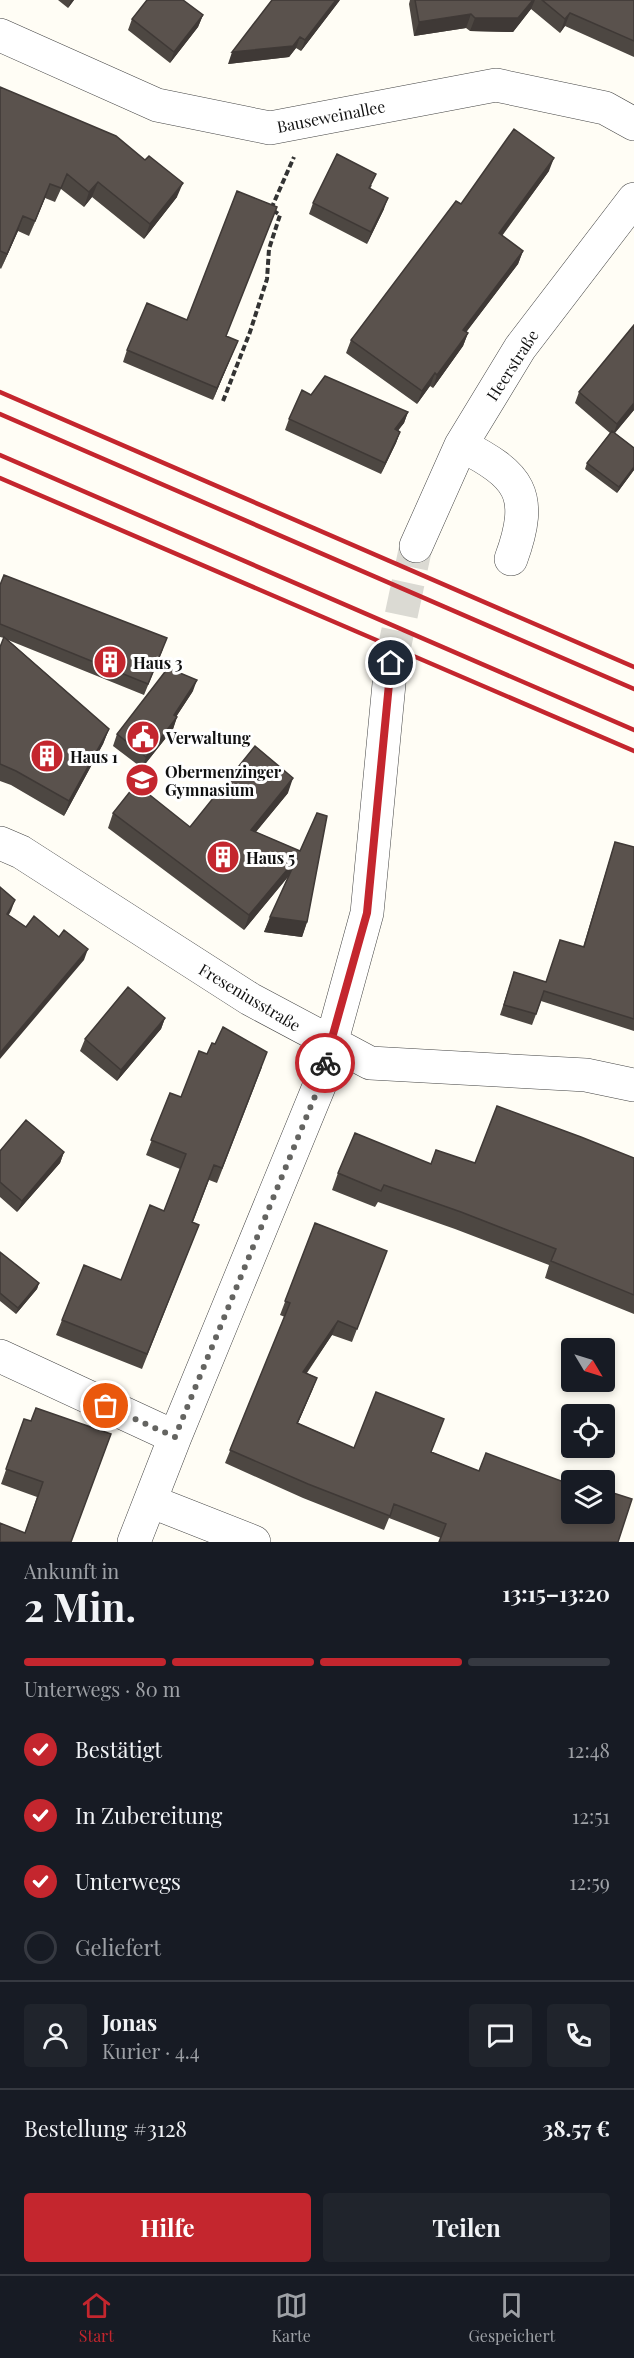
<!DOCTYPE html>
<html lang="de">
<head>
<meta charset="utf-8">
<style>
	body { margin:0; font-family:"Playfair Display",serif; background:#20242c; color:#f1f3f6; height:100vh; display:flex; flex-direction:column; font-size:22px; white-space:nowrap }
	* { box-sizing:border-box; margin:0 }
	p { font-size:20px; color:#9ea1a6 }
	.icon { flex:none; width:33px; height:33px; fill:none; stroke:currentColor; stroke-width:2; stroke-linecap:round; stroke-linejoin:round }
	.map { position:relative; height:1542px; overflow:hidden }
	.details { display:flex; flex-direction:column; background:#171b24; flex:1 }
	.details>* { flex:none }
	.needle { width:39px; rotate:128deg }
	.controls { position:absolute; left:561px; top:1338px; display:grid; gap:12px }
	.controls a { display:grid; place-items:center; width:54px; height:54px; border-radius:6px; background:#171b24; box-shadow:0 3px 9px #0003; font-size:30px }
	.pin { position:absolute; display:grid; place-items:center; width:51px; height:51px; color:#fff; margin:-26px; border:3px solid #fff; border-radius:50%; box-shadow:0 2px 6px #0007 }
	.courier { position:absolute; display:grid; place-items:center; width:60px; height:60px; margin:-30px; border:4px solid #c4262e; border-radius:50%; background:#fff; color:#222; box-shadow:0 2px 8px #0007 }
	.headline em { font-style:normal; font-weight:700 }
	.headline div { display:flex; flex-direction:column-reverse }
	.headline { display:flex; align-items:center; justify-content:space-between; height:102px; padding:0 24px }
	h1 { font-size:39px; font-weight:700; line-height:45px }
	.bar { display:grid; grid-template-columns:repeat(4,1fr); gap:9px 6px; align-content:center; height:72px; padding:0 24px }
	.bar i { height:8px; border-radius:4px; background:#363941 }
	.bar .selected { background:#c4262e }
	.bar p { grid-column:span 4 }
	.line { display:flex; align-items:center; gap:15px; padding:0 24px; border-top:2px solid #363941 }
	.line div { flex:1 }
	.round { display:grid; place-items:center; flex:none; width:63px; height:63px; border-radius:6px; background:#20242c }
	ol { padding:0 24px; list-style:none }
	li { display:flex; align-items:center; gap:18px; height:66px }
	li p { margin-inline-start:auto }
	li .icon { padding:6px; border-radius:50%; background:#c4262e; color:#fff; stroke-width:4 }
	li:last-child { color:#9ea1a6 }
	li i { width:33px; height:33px; border:3px solid #363941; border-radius:50% }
	.button { display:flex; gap:12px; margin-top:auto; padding:12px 24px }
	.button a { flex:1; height:69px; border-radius:6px; background:#c4262e; color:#fff; font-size:24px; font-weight:700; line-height:69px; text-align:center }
	.button a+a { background:#20242c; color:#f1f3f6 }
	.tab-bar { display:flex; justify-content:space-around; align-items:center; height:84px; border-top:2px solid #363941; background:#171b24; font-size:16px; color:#9ea1a6 }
	.tab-bar a { display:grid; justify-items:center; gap:3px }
	.tab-bar .selected { color:#c4262e }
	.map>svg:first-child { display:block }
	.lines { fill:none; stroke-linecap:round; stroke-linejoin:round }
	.minor-tunnel { stroke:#dbdad3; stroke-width:33; stroke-dasharray:33 16; stroke-linecap:butt }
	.minor-casing { stroke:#444; stroke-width:34 }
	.path { stroke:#333; stroke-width:4; stroke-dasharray:6 3; stroke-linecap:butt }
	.minor { stroke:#fff; stroke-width:33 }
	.rail { stroke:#c4262e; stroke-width:4.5 }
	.wall { fill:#4d4742 }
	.shaded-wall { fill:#3f3936 }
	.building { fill:#5a524d; stroke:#3f3936; stroke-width:1.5 }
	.done { stroke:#646461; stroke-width:6; stroke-dasharray:0 10.8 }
	.route { stroke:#c4262e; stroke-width:8 }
	.labels { text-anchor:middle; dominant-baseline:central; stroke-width:6; stroke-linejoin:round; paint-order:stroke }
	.street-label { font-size:16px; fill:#111; stroke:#fff }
	.poi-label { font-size:16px; font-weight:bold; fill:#111; stroke:#fff; text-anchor:start }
</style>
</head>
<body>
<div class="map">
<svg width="634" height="1542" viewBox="0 0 634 1542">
	<rect width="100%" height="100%" fill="#fffdf5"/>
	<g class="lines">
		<path class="minor-tunnel" d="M391 663 416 546"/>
		<defs>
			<path id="minor" d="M0 35 157 105 270 128 496 85 605 108 634 124
				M461 445C519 475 535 493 511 559
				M416 546 461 445 520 348 634 199
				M0 843 21 852 250 999 370 1063 586 1075 634 1085
				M0 1356 175 1437
				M150 1501 254 1542
				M134 1542 175 1437 320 1084 367 913 391 663"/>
		</defs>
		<use href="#minor" class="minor-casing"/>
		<path class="path" d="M223 401 250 332 267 279 269 249 280 215 271 209 294 157"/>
		<use href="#minor" class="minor"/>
		<path class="rail" d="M0 392 634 667
			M0 414 634 689
			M0 455 634 730
			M0 478 634 751"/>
	</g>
	<path class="wall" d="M58 0H74L68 8Z
		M340 0 301 51 296 48 289 57 228 64Z
		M410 0H634V57L565 26 560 33 531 9 513 32 470 31 466 28 414 36 409 4Z
		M203 15 198 27 170 63 128 30 132 19Z
		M0 87 177 197 144 239 92 197 84 207 61 189 55 202 45 198 29 236 18 231 1 269 0 268Z
		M549 171 502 236 523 251 518 264 466 332 468 333 463 346 433 388 430 386 417 404 346 353 351 340 461 204Z
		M372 185 370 189 384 209 367 244 309 214 313 203Z
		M634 325V410L615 433 634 448V470L617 493 585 469 587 463 610 433 575 403 579 392Z
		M226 336 238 341 213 400 123 362 127 350Z
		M311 395 408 412 404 423 398 430 400 432 396 443 381 474 285 430 289 419Z
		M0 585 163 649 144 695 8 640 109 729 103 744 64 816 11 785 0 781V647L4 638 0 637Z
		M193 691 176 717H177L173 729 142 768 113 746 117 734Z
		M288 793 256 832 300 851 307 922 302 937 264 932 288 877 244 930 108 828 113 813 190 827Z
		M615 842 634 847V1031L541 1001 532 1025 500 1015 514 972 546 982 560 940 583 947Z
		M165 1018 161 1029 117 1081 80 1051 85 1039Z
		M207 1054 262 1067 217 1183 209 1180 193 1222V1240L142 1369 56 1335 62 1320 121 1280 164 1211 180 1169 146 1155 170 1093 181 1097Z
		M0 1151 64 1152 60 1163 17 1212 0 1197Z
		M634 1158V1314L545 1278 549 1265 455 1229 378 1202 375 1207 332 1190 338 1173 431 1164 475 1163Z
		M315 1223 387 1251 352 1342 332 1335 307 1373 317 1378 298 1423 354 1448 432 1452 479 1471 572 1485 441 1538 389 1518 384 1530 303 1498 225 1463 285 1317 280 1315Z
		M0 1252 39 1283 37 1289 16 1314 0 1301Z
		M24 1419 71 1542 25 1533 37 1497 1 1484Z"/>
	<path class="shaded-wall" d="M71 0H74L68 8Z
		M336 0H340L301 51 305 40Z
		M533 0H535L531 9 513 32 470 31 475 18Z
		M570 13 565 26 560 33 565 19Z
		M471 14 466 28 414 36 419 22Z
		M203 15 198 27 170 63 174 52Z
		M300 37 296 48 289 57 228 64 232 52Z
		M554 158 549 171 494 246 499 233Z
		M98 182 92 197 84 207 89 192Z
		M183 183 177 197 144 239 150 224Z
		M50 184 45 198 29 236 35 221Z
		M388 198 384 209 367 244 371 232Z
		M23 216 18 231 1 269 7 254Z
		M523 251 518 264 458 343 463 330Z
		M468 333 463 346 433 388 437 375Z
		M238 341 233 352 213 400 217 388Z
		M435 373 430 386 417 404 422 391Z
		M634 403V410L613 435 617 424Z
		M408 412 404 423 391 440 395 429Z
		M400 432 396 443 381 474 385 463Z
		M634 467V470L617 493 619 487Z
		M197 680 193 691 170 726 174 715Z
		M177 717 173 729 142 768 146 757Z
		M109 729 103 744 64 816 69 801Z
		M293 778 288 793 245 845 251 830Z
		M297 858 291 873 244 930 249 915Z
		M15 900 11 911 3 925 7 914Z
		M270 917 307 922 302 937 264 932Z
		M88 949 84 960 0 1059V1053Z
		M165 1018 161 1029 117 1081 121 1070Z
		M64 1152 60 1163 17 1212 22 1201Z
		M39 1283 37 1289 16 1314 18 1308Z
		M338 1321 332 1335 298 1385 303 1372Z
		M317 1378 312 1391 292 1437 297 1423Z"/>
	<path class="building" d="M147 0H183L203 15 174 52 132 19Z
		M272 0H336L305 40 300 37 293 46 232 52Z
		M415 0H533L518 18H475L471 14 419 22Z
		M542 0H634V41L570 13 565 19Z
		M0 87 116 136 145 160 149 156 183 183 150 224 98 182 89 192 67 174 61 188 50 184 35 221 23 216 7 254 0 251Z
		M514 129 554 158 499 233 523 251 463 330 468 333 437 375 435 373 422 391 351 340 456 201 461 204Z
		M337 154 376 174 369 188 388 198 371 232 313 203Z
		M237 191 277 207 226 336 238 341 217 388 127 350 147 303 187 320Z
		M634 325V403L617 424 579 392Z
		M325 376 408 412 395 429 400 432 385 463 289 419 302 390 311 395Z
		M612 431 634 448V467L619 487 587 463Z
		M4 575 167 638 148 684 0 624V585Z
		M4 637 109 729 69 801 16 771 0 764V647Z
		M168 668 197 680 174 715 177 717 146 757 117 734Z
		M255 746 293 778 251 830 300 851 317 813 327 816 307 922 270 917 297 858 249 915 113 813 136 784 190 827Z
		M615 842 634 847V1019L544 991 536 1014 504 1005 514 972 546 982 560 940 584 947Z
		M0 887 15 900 7 914 26 927 34 916 59 937 64 930 88 949 0 1053Z
		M128 987 165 1018 121 1070 85 1039Z
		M223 1027 267 1052 222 1168 214 1165 192 1222 199 1225 147 1354 62 1320 84 1265 121 1280 150 1205 164 1211 186 1154 151 1140 170 1093 181 1097 199 1051 207 1054 212 1043 215 1044Z
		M497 1106 581 1137 634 1158V1295L551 1261 556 1249 461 1212 384 1185 381 1191 338 1173 355 1133 431 1164 436 1150 475 1163Z
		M26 1120 64 1152 22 1201 0 1182V1151Z
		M315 1223 387 1251 357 1329 338 1321 303 1372 317 1378 297 1423 354 1448 376 1392 444 1419 431 1452 479 1471 486 1453 572 1485V1514H604V1490L632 1499 618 1542H439L446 1524 394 1504 390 1516 308 1484 230 1450 290 1303 285 1301Z
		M0 1252 39 1283 18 1308 0 1293Z
		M36 1408 111 1434 71 1542H0V1523L25 1533 43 1482 6 1469 24 1419 31 1421Z"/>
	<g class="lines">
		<path class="done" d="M106 1406 175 1437 320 1084 325 1063"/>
		<path class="route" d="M325 1063 367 913 391 663"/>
	</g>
	<defs>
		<symbol id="building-disc" viewBox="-11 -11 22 22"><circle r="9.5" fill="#c4262e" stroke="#fff"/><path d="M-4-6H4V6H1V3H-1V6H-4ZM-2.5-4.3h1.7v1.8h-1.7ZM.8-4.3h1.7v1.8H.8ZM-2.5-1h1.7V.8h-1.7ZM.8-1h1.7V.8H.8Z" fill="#fff"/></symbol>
		<symbol id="civic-disc" viewBox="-11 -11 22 22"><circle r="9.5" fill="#c4262e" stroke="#fff"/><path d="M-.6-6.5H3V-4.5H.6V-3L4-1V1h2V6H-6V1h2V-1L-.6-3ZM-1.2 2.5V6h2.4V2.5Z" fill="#fff"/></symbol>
		<symbol id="school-disc" viewBox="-11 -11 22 22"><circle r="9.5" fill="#c4262e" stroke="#fff"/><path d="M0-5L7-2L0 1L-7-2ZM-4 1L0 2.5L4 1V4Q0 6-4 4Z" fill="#fff"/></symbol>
	</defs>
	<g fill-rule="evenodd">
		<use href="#building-disc" x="91" y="643" width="38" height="38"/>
		<use href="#civic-disc" x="124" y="718" width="38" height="38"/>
		<use href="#building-disc" x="28" y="737" width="38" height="38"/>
		<use href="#school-disc" x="123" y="761" width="38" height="38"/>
		<use href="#building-disc" x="204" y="838" width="38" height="38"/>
	</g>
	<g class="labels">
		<g class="street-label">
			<text transform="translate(331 116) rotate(-11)">Bauseweinallee</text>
			<text transform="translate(512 365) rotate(-57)">Heerstraße</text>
			<text transform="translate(250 997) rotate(31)">Freseniusstraße</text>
		</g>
		<g class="poi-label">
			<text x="133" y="662">Haus 3</text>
			<text x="166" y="737">Verwaltung</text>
			<text x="70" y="756">Haus 1</text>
			<text x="165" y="771">Obermenzinger<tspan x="165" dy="18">Gymnasium</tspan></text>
			<text x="246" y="857">Haus 5</text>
		</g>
	</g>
</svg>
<div class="controls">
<a><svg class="needle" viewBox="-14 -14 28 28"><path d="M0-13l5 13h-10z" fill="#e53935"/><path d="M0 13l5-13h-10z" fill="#9ea1a6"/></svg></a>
<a><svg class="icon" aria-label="locate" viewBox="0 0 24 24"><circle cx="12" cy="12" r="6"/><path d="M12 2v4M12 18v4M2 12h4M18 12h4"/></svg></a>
<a><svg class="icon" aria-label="layers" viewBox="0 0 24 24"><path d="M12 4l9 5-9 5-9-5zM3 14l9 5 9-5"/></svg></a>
</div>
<div class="pin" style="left:106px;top:1406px;background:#ea580c"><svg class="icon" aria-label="bag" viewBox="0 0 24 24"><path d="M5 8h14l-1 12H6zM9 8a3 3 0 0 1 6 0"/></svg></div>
<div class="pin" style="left:391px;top:663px;background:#1f2937"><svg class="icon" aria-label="home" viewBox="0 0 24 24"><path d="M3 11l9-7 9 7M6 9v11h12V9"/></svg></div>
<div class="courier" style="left:325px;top:1063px"><svg class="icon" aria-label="bike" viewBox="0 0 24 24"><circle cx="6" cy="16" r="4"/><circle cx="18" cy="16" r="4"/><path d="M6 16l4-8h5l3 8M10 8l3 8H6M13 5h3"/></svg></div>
</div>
<section class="details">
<div class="headline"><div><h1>2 Min.</h1><p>Ankunft in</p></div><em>13:15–13:20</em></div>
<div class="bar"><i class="selected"></i><i class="selected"></i><i class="selected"></i><i></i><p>Unterwegs · 80 m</p></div>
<ol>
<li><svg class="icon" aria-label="check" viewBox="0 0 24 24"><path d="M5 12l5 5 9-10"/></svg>Bestätigt<p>12:48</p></li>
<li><svg class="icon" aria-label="check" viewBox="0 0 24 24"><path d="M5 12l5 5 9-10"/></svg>In Zubereitung<p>12:51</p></li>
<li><svg class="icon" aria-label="check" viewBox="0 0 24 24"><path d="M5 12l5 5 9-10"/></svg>Unterwegs<p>12:59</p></li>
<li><i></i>Geliefert</li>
</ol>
<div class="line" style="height:108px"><a class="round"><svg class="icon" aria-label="person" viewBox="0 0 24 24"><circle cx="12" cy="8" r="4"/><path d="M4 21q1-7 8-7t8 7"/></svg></a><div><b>Jonas</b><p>Kurier · 4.4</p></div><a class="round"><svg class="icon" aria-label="chat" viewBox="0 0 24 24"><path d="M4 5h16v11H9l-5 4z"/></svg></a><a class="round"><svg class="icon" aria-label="phone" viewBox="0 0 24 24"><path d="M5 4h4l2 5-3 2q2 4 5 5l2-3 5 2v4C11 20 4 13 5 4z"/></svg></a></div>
<div class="line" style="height:78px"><div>Bestellung #3128</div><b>38.57 €</b></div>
<div class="button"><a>Hilfe</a><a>Teilen</a></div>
</section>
<nav class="tab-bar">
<a class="selected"><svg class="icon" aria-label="home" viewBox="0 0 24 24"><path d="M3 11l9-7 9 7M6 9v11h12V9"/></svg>Start</a>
<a><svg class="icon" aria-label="map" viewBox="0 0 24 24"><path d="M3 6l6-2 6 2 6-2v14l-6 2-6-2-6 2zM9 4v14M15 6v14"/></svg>Karte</a>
<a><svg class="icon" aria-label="saved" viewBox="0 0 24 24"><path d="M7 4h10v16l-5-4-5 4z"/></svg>Gespeichert</a>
</nav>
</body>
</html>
